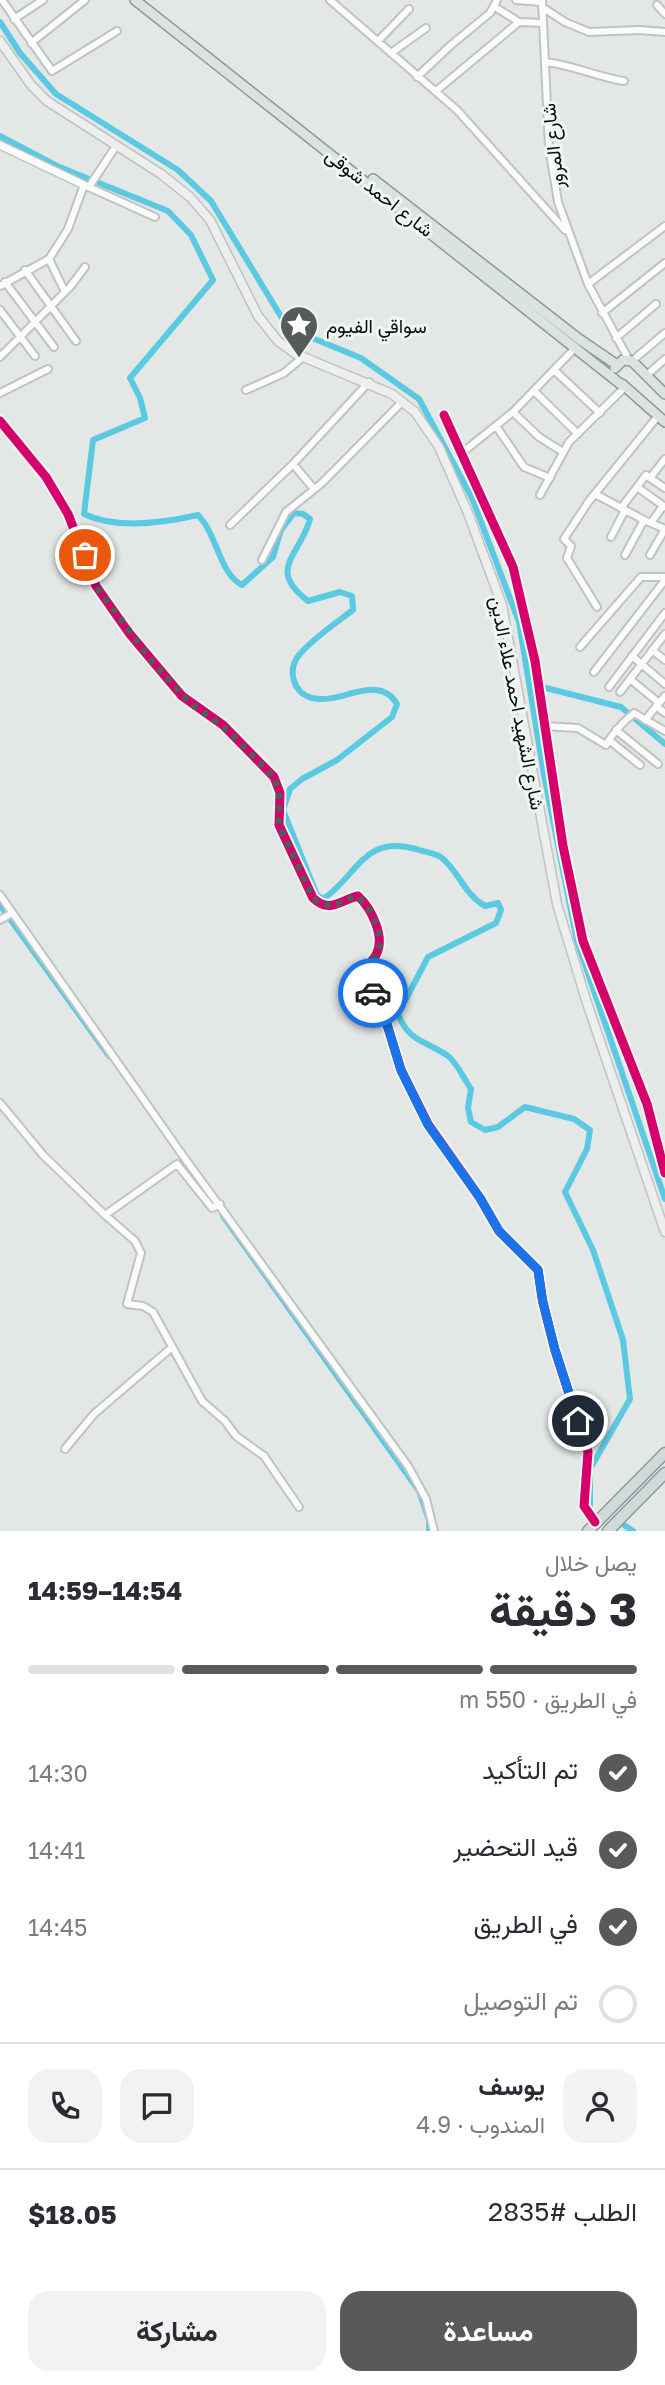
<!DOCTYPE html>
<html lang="ar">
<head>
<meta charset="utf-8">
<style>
	body { margin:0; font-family:"Golos Text",Vazirmatn,sans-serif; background:#f2f2f3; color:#2b2b33; direction:rtl; height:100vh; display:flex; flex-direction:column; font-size:26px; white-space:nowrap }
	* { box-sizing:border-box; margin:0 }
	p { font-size:23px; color:#7c7c81 }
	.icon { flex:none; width:38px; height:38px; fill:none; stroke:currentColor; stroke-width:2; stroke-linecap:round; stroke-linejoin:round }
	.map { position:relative; height:1531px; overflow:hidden; direction:ltr }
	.panel { display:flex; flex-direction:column; background:#fff; flex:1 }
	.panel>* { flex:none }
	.pin { position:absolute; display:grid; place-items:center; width:60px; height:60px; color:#fff; margin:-30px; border:4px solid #fff; border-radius:50%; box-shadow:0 2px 7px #0007 }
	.courier { position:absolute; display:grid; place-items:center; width:70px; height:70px; margin:-35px; border:5px solid #1a73e8; border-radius:50%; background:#fff; color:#222; box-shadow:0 2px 9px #0007 }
	.headline em { font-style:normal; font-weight:700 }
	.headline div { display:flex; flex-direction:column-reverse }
	.headline { display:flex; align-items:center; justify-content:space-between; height:119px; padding:0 28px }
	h1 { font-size:46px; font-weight:700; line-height:52px }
	.bar { display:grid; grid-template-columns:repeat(4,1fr); gap:10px 7px; align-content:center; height:84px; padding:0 28px }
	.bar i { height:9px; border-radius:5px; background:#e1e1e2 }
	.bar .current { background:#575a58 }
	.bar p { grid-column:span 4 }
	.line { display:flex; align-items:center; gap:18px; padding:0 28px; border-top:2px solid #e1e1e2 }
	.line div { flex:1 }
	.round { display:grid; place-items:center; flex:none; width:74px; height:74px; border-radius:21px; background:#f2f2f3 }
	ol { padding:0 28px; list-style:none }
	li { display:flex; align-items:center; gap:21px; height:77px }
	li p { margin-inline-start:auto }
	li .icon { padding:7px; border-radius:50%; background:#575a58; color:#fff; stroke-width:4 }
	li:last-child { color:#7c7c81 }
	li i { width:38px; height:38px; border:4px solid #e1e1e2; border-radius:50% }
	.cta { display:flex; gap:14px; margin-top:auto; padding:14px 28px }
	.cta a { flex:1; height:80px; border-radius:21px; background:#575a58; color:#fff; font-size:28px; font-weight:700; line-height:80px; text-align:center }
	.cta a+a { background:#f2f2f3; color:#2b2b33 }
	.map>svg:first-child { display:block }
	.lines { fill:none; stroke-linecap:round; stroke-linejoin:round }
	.canal { stroke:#5cc9e2; stroke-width:6 }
	.minor-casing { stroke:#c0c3c2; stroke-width:10 }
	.tertiary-casing { stroke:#c0c3c2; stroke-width:10 }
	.secondary-casing { stroke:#c0c3c2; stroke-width:11 }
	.primary-casing { stroke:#8d9a98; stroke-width:12 }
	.trunk-casing { stroke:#8d9a98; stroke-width:13 }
	.minor { stroke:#fbfbfb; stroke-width:6 }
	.tertiary { stroke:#fbfbfb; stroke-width:7 }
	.secondary { stroke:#ecefee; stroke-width:8 }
	.primary { stroke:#dbe3e2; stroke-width:9 }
	.trunk { stroke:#d1dada; stroke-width:10 }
	.cycleway-casing { stroke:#eef7f1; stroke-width:13 }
	.cycleway { stroke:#d6006c; stroke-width:9 }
	.done { stroke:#575a58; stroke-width:7; stroke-dasharray:0 12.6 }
	.route { stroke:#1a73e8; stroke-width:9 }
	.labels { text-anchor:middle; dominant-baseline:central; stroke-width:6; stroke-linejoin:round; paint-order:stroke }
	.street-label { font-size:19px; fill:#0b0e0c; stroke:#eef7f1 }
	.poi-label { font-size:19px; fill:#0b0e0c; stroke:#eef7f1; text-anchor:start }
</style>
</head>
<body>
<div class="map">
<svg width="665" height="1531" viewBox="0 0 665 1531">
	<rect width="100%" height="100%" fill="#e3e7e5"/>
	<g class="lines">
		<path class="canal" d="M0 22 20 53 56 94 178 170 211 201 288 328 361 358 419 399 472 498 519 622 544 775 577 941 665 1199
			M0 136 57 166 168 211 191 235 213 280 130 378 140 398 145 418 93 440 84 514C117 530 163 523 198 515 218 536 219 573 242 585L273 557 281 530 294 513 303 514 310 519C300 556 266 569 308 601L340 592 352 596 353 610C336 623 313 638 299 655 287 670 293 693 312 698 335 703 355 688 376 690 386 691 393 697 397 704L392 717 337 760 302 779 290 789 283 810 317 895 323 899C357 877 363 834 416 849 424 852 436 853 442 858 459 872 465 895 485 906L498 903 501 910 496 923 428 957 398 1014C410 1044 426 1040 448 1056 457 1063 464 1079 471 1089L468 1108 471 1122 485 1130 498 1127 525 1107 574 1119 590 1130 587 1149 565 1192 593 1250 623 1340 630 1399 590 1469V1505
			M542 687 621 707 665 744
			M0 905 109 1056
			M223 1216 419 1491 429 1520V1531
			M624 1525 633 1531"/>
		<defs>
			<path id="minor" d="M2 0 52 71 117 31
				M330 0 457 110 565 230
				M516 0 542 2
				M542 0 549 147 558 202 588 284 629 360
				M657 5 665 14
				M495 7 519 22
				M542 7 565 22 589 32 639 30 665 32
				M14 19 43 0
				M378 41 409 9
				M31 43 85 0
				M391 53 426 28
				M545 62C573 65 597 77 624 81
				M417 77 451 45 490 13 497 0
				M436 91 519 22 543 23
				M89 187 116 146
				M49 259 65 292
				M25 270 76 341
				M5 282 54 347
				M588 284 665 226
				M0 286 49 259 68 229 84 185 155 217
				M0 310 35 356
				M602 313 665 263
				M616 338 656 304
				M0 357 70 287 85 267
				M632 361 665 333
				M554 370 600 413
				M648 374 665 359
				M246 390 284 373 303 357
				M534 391 578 434
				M0 393 48 369
				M513 412 539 437 563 452
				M444 415 513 567 535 661 563 846 583 941 647 1104 665 1173
				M0 421 46 477 68 514 96 586 129 633 182 696 223 725 274 777 280 793 279 825 313 898C330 914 340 900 358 896 371 908 386 937 376 955 372 962 366 966 364 974L386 1021 401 1070 428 1124 480 1198 499 1231 538 1270 543 1303 555 1350 588 1452 584 1506 595 1522
				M496 426 524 467 550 478
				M463 452 513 412 576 347
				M293 464 314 489
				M650 478 665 488
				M637 487 646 475 650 478 665 459
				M595 494 644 520 625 555
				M540 495 569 442 625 387
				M621 508 637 487 665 507
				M644 520 665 529 650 555
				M651 523 663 506
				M230 525 293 464 369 382
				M611 537 625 510
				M262 560 286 512 322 483 402 402
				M597 607 567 558 571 546 564 539 589 501 658 416
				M580 647 641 577H665
				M652 650 665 660
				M632 656 665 684
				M594 672 665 580
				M630 679 659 703
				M609 687 665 613
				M620 692 665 634
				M656 706 665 713
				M645 720 665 696
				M544 726 578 728 606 745C613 733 623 722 634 713L665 731
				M616 730 658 764
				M609 740 640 765
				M0 895 181 1153 408 1466 426 1499 434 1531
				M0 920 12 913
				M0 1103 43 1155 105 1215 177 1164 212 1208 220 1204
				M105 1215 135 1241 141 1253 127 1304 143 1306 153 1312 202 1401 225 1421 236 1436 264 1456 299 1507
				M65 1449 94 1414 171 1348"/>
			<path id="tertiary" d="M0 145 84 185"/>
			<path id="secondary" d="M0 41 31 85 47 101 161 174 190 197 210 220 258 316 278 341 296 354 392 394 415 412 439 447 468 513 502 605 557 904 586 1000 665 1232"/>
			<path id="primary" d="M135 0 623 386
				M373 179 579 339 617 365
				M615 368 623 360 632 361 665 394
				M622 384 665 422"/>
			<path id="trunk" d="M588 1531 665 1453
				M608 1531 665 1473"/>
		</defs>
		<use href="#minor" class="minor-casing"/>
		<use href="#tertiary" class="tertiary-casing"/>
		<use href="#secondary" class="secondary-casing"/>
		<use href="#primary" class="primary-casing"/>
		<use href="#trunk" class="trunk-casing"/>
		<use href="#minor" class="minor"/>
		<use href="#tertiary" class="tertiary"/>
		<use href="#secondary" class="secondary"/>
		<use href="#primary" class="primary"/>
		<use href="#trunk" class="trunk"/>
		<defs>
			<path id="cycleway" d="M444 415 513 567 535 661 563 846 583 941 647 1104 665 1173
				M0 421 46 477 68 514 96 586 129 633 182 696 223 725 274 777 280 793 279 825 313 898C330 914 340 900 358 896 371 908 386 937 376 955 372 962 366 966 364 974L386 1021 401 1070 428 1124 480 1198 499 1231 538 1270 543 1303 555 1350 588 1452 584 1506 595 1522"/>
		</defs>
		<use href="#cycleway" class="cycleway-casing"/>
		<use href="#cycleway" class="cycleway"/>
	</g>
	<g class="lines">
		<path class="done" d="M85 555 96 586 150 659 190 703 223 726 274 777 279 793V825L313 898 319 903 334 906 355 896C369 901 383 934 379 949 376 958 368 964 364 972L373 993"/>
		<path class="route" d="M373 993 386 1021 401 1070 428 1125 480 1198 499 1231 538 1270 542 1298 555 1350 578 1421"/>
	</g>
	<defs>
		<symbol id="sight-pin" viewBox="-11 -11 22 30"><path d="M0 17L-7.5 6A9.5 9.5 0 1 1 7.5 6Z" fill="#575a58" stroke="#eef7f1"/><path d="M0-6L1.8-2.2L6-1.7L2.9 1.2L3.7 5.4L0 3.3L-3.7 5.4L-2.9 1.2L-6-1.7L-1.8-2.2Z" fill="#fff"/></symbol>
	</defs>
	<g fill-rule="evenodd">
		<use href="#sight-pin" x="277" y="303" width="44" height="60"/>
	</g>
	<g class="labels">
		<g class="street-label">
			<text transform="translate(552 146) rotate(-96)">شارع المرور</text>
			<text transform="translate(380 192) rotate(38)">شارع احمد شوقى</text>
			<text transform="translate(518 703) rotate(79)">شارع الشهيد احمد علاء الدين</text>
		</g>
		<g class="poi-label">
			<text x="326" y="325">سواقي الفيوم</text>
		</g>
	</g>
</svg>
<div class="pin" style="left:85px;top:555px;background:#ea580c"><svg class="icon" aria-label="bag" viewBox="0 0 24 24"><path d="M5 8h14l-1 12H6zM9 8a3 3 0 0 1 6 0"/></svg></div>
<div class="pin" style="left:578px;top:1421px;background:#1f2937"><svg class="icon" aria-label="home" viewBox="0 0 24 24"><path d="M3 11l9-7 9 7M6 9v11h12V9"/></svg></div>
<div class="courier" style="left:373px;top:993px"><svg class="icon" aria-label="car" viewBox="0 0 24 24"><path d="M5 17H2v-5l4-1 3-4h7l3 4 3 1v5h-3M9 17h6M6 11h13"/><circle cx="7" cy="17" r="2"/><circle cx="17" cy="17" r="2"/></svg></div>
</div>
<section class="panel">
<div class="headline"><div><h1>3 دقيقة</h1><p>يصل خلال</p></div><em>14:54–14:59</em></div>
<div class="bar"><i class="current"></i><i class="current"></i><i class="current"></i><i></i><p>في الطريق · 550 m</p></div>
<ol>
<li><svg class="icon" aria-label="check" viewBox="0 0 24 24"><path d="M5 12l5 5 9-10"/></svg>تم التأكيد<p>14:30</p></li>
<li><svg class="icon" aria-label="check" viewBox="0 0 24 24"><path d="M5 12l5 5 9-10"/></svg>قيد التحضير<p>14:41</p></li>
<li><svg class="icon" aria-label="check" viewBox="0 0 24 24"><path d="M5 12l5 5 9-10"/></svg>في الطريق<p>14:45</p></li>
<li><i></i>تم التوصيل</li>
</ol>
<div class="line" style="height:126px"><a class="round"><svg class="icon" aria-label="person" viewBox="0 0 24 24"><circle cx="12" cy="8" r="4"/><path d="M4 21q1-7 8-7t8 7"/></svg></a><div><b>يوسف</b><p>المندوب · 4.9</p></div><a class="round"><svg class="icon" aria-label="chat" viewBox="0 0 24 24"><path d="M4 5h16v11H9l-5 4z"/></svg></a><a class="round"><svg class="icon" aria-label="phone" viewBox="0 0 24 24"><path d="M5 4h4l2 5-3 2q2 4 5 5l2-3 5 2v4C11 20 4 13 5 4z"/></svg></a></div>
<div class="line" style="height:91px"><div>الطلب #2835</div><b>$18.05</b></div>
<div class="cta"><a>مساعدة</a><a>مشاركة</a></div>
</section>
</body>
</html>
